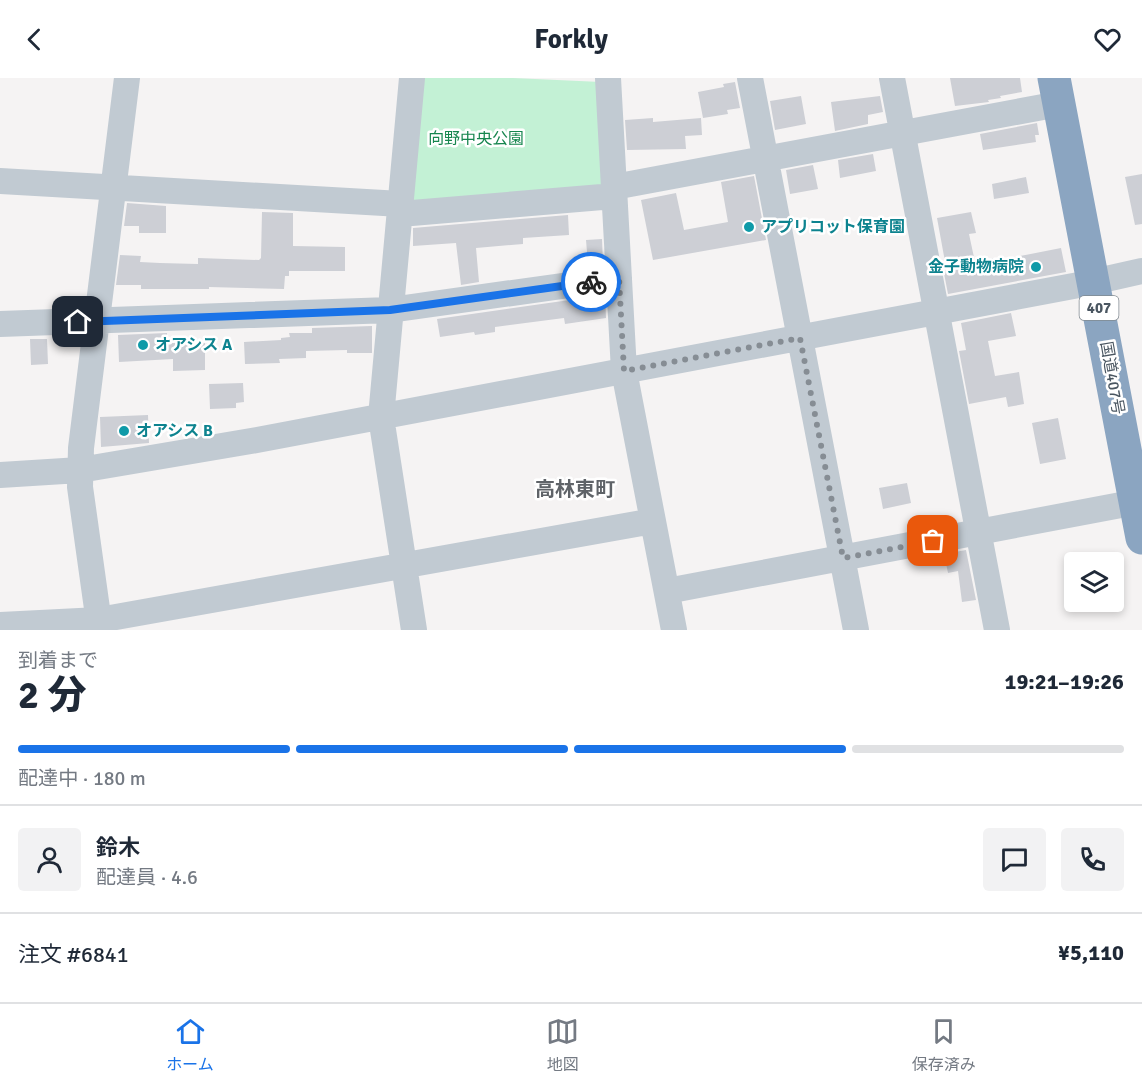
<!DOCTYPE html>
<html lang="ja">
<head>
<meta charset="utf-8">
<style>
	body { margin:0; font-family:Signika,"Noto Sans JP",sans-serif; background:#f2f2f3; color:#1f2937; height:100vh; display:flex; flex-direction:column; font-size:22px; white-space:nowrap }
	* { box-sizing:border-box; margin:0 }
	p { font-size:20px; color:#747a83 }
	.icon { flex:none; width:33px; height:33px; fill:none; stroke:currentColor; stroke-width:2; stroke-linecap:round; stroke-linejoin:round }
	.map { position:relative; height:552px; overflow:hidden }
	.details { display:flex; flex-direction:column; background:#fff; flex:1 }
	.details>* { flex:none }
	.tools { position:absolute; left:1064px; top:474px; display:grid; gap:12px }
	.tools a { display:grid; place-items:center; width:60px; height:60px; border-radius:6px; background:#fff; box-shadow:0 3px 9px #0003; font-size:30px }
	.pin { position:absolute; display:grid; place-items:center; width:51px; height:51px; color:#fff; margin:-26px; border-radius:12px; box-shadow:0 3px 9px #0006 }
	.courier { position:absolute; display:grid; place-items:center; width:60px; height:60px; margin:-30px; border:4px solid #1a73e8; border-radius:50%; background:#fff; color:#222; box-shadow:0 2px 8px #0007 }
	.overview em { font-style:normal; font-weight:800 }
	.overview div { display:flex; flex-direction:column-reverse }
	.overview { display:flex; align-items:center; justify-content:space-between; height:102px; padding:0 18px }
	h1 { font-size:39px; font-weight:800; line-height:45px }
	.bar { display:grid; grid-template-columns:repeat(4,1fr); gap:9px 6px; align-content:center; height:72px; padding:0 18px }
	.bar i { height:8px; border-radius:4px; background:#e0e1e3 }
	.bar .selected { background:#1a73e8 }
	.bar p { grid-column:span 4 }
	.line { display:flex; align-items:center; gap:15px; padding:0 18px; border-top:2px solid #e0e1e3 }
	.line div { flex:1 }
	.round { display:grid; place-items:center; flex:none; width:63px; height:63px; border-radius:6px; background:#f2f2f3 }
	header { display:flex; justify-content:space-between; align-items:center; height:78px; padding:0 18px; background:#fff; font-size:27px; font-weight:800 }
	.tabs { display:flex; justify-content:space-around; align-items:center; height:84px; border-top:2px solid #e0e1e3; background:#fff; font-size:16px; color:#747a83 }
	.tabs a { display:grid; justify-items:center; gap:3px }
	.tabs .selected { color:#1a73e8 }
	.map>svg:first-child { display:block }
	.green { fill:#c3f1d5 }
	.building { fill:#cdcfd5 }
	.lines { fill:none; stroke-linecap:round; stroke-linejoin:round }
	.minor { stroke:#c1cad2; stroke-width:26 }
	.highway { stroke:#8ba5c1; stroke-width:33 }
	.done { stroke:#868d94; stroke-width:6; stroke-dasharray:0 10.8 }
	.route { stroke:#1a73e8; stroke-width:8 }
	.culture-dot { fill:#0f9aa8; stroke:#fff; stroke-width:2 }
	.labels { text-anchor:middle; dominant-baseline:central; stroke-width:5; stroke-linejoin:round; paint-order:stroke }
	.shield { fill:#fff; stroke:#808990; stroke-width:1.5 }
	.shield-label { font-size:15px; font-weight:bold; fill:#4a5661 }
	.park-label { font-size:16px; fill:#17864f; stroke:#fff }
	.culture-label { font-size:16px; font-weight:bold; fill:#0d838f; stroke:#fff; text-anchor:start }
	.street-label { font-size:16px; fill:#4a5661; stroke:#fff }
	.quarter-label { font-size:20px; font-weight:bold; fill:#5f6368; stroke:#fff }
</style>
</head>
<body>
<header><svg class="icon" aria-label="back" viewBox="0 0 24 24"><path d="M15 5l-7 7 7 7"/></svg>Forkly<svg class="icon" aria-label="heart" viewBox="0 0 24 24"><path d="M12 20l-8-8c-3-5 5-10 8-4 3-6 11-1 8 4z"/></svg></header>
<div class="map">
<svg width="1142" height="552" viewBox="0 0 1142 552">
	<rect width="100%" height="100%" fill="#f5f3f3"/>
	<path class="green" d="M420 0H513L601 4 603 113 411 124Z"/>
	<path class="building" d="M950 0H1020L1022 14 1000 18 1001 20 988 22 989 24 955 28Z
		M735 4 740 30 727 32 728 36 703 40 698 14 724 9 723 6Z
		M801 18 806 46 775 52 770 23Z
		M880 18 883 34 868 37V46L835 53 831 24Z
		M653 40V44L701 40 702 57 685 58 686 71 627 72 625 42Z
		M1037 45 1039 57H1035L1036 64 983 72 980 56Z
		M873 76 876 93 840 100 838 82Z
		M813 87 818 111 790 116 786 92Z
		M1142 96V146L1135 147 1125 99Z
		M754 98 766 162 653 182 641 122 676 115 684 152 728 144 721 104Z
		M1026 99 1029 115 994 121 992 106Z
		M127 125 166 128V155H139V148H124Z
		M262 134 293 135V168L345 169V193H289V198H285L284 211 209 209V211H141V207H116L120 177 141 178 140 184 160 185 198 186V180L259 182 261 180Z
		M971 134 976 155 969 156 975 184 995 180V183L1061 170 1066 194 948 216 943 190 946 189 937 140Z
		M568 137 569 157 523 160V166L476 170 479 204 461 207 456 165 413 168V150Z
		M602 161 603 185 588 186 586 162Z
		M605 217 606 240 565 246 564 240 495 249V254L475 257 474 254 440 259 437 241Z
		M1011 235 1016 258 988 263 995 298 1019 294 1024 326 1008 329 1006 319 969 326 959 273 966 272 961 245Z
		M372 248V275H347V272L306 273V280L279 281 280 285 245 286 244 264 281 262V260L290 259 289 255H312V250Z
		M167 255V265H205V292L173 293V281L119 284 118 257Z
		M30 261H47L48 286 31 287Z
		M243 305 244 324 236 325V330L210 331 209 306Z
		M148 337 149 365 101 369 100 339Z
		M1058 340 1066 381 1040 386 1032 345Z
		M907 405 911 425 883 431 879 410Z
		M966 472 976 522 962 524 958 493 948 495 944 476Z"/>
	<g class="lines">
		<path class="minor" d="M412 0 381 339 414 552
			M608 0 624 293 674 552
			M750 0 856 552
			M892 0 997 552
			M0 103 401 126
			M614 109 1059 26
			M400 136 614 118
			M0 246 390 232 619 200
			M0 397 80 392 257 362 1084 206 1142 193
			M667 513 1142 423
			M0 547 99 542 653 443
			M100 552 80 409 81 370 127 0"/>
		<path class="highway" d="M1054 0 1142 460"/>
	</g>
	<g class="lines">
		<path class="done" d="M591 204 619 200 624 293 800 260 843 480 933 463"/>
		<path class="route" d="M78 244 390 232 591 204"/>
	</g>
	<g class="culture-dot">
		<circle cx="749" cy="149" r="6"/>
		<circle cx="1036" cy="189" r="6"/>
		<circle cx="143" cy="267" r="6"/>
		<circle cx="124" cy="353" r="6"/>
	</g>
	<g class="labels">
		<rect class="shield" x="1079.5" y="218" width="39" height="24" rx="4.5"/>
		<g class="shield-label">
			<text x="1099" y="230">407</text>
		</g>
		<g class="park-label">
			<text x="476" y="61">向野中央公園</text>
		</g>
		<g class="culture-label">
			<text x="761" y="149">アプリコット保育園</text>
			<text x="1024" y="189" text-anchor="end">金子動物病院</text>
			<text x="155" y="267">オアシス A</text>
			<text x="136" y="353">オアシス B</text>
		</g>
		<g class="street-label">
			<text transform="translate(1112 300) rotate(80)">国道407号</text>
		</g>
		<g class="quarter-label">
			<text x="575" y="411">高林東町</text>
		</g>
	</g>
</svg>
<div class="tools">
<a><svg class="icon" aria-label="layers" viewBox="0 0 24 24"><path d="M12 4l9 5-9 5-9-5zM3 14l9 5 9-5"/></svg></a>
</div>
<div class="pin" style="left:933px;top:463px;background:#ea580c"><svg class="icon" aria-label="bag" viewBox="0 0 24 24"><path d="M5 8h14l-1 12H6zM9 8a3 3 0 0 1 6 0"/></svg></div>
<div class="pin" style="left:78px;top:244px;background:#1f2937"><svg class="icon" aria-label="home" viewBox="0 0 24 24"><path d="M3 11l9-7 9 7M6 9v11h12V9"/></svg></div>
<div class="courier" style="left:591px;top:204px"><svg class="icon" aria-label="bike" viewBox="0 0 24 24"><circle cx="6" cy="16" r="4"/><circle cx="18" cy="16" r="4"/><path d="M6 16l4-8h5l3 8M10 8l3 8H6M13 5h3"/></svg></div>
</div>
<section class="details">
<div class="overview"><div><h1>2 分</h1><p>到着まで</p></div><em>19:21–19:26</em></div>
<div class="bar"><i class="selected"></i><i class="selected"></i><i class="selected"></i><i></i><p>配達中 · 180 m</p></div>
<div class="line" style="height:108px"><a class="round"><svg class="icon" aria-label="person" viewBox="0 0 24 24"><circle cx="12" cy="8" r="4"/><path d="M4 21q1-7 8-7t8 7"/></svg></a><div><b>鈴木</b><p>配達員 · 4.6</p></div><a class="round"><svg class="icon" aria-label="chat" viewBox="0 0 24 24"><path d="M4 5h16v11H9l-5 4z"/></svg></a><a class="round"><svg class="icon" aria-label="phone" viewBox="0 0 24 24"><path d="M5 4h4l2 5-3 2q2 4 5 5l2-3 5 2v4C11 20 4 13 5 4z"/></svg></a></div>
<div class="line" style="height:78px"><div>注文 #6841</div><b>¥5,110</b></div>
</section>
<nav class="tabs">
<a class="selected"><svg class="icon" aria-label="home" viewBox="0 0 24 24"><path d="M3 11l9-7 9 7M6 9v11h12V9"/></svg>ホーム</a>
<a><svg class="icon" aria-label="map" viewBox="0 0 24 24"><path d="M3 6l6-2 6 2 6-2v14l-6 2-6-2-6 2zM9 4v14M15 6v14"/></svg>地図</a>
<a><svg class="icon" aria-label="saved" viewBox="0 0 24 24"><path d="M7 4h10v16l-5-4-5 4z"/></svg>保存済み</a>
</nav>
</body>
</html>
